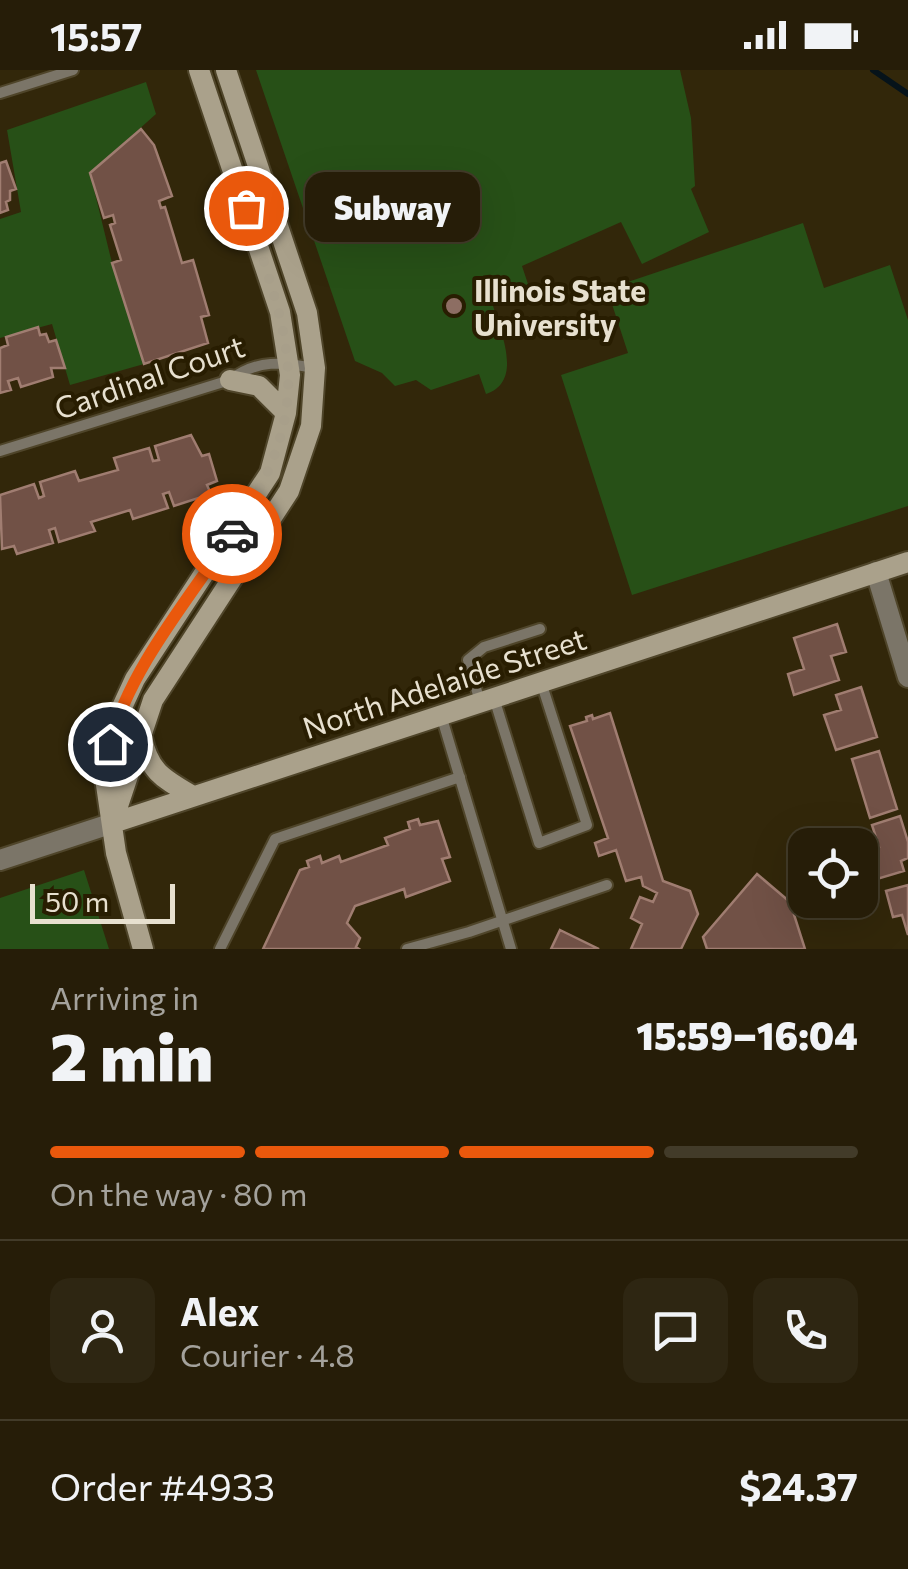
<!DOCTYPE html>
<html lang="en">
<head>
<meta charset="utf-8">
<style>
	body { margin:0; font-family:Commissioner,sans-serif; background:#2e2612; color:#f1f3f6; height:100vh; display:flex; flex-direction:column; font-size:38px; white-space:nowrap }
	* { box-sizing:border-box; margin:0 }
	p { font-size:32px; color:#a4a29c }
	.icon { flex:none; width:55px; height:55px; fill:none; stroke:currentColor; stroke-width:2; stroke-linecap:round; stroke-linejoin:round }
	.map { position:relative; height:879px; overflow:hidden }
	.details { display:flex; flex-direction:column; background:#261d08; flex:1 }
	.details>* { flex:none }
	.fabs { position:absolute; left:788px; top:758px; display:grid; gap:20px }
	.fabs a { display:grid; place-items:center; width:90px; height:90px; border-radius:20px; background:#261d08; box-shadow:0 10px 40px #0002,0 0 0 2px #423b29; font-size:50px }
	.scale { position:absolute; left:30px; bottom:25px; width:145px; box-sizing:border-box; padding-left:10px; border:5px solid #e7e0cf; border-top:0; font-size:28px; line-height:35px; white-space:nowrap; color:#e7e0cf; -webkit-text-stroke:8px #281d01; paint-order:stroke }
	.pin { position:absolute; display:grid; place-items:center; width:85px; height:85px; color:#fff; margin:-42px; border:5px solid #fff; border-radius:50%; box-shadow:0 2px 10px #0007 }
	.courier { position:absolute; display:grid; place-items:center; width:100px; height:100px; margin:-50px; border:8px solid #ea580c; border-radius:50%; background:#fff; color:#222; box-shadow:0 2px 12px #0007 }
	.bubble { position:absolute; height:70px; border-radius:20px; background:#261d08; box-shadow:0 10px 40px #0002,0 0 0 2px #423b29; font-size:32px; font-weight:800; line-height:70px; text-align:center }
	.overview em { font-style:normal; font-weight:800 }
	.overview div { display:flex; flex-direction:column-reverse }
	.overview { display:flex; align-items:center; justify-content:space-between; height:170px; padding:0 50px }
	h1 { font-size:65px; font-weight:800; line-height:75px }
	.bar { display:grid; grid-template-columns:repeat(4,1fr); gap:15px 10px; align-content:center; height:120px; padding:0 50px }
	.bar i { height:12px; border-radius:8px; background:#423b29 }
	.bar .on { background:#ea580c }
	.bar p { grid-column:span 4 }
	.line { display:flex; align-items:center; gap:25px; padding:0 50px; border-top:2px solid #423b29 }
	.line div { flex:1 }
	.round { display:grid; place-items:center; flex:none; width:105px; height:105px; border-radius:20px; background:#2e2612 }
	.status { display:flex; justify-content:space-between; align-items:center; height:70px; padding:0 50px; background:#261d08; direction:ltr }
	.status svg { height:28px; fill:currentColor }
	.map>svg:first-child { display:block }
	.green { fill:#275017 }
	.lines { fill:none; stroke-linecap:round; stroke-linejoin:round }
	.stream { stroke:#06131a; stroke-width:6 }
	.building { fill:#715146; stroke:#a07d71; stroke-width:2.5 }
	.lane-casing { stroke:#4f452a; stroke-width:14 }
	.street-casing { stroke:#4f452a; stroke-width:24 }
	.secondary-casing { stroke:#4f452a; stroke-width:24 }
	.lane { stroke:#7b7568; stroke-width:10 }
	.street { stroke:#7b7568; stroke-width:20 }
	.secondary { stroke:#aaa18b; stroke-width:20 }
	.done { stroke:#a89f8a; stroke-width:10; stroke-dasharray:0 18 }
	.route { stroke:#ea580c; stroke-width:12 }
	.education-dot { fill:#8d6e63; stroke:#281d01; stroke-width:4 }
	.labels { text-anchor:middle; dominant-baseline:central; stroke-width:8; stroke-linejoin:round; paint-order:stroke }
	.poi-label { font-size:30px; font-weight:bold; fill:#e7e0cf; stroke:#281d01; text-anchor:start }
	.street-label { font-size:30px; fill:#e7e0cf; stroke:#281d01 }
</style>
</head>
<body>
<div class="status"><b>15:57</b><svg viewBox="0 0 49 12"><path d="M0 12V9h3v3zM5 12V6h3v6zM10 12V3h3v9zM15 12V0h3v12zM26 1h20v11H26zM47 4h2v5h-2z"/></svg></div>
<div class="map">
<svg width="908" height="879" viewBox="0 0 908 879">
	<rect width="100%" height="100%" fill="#32270a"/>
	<path class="green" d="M256 0H680L691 48 695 116 691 119 709 162 642 194 621 152 522 196 529 217 491 229C498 256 526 311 486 324L479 304 431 320 416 310 395 316 382 303 355 291Z
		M146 12 156 44 90 103 112 193 144 294 70 315 52 254 0 268V149L21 142 7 60Z
		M803 153 824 218 890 195 908 250V436L632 525 561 305 628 283 607 219Z
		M84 800 109 879H0V828Z"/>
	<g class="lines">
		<path class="stream" d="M873 0 908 24"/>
	</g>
	<path class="building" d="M141 59 154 75 172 126 159 131 161 138 165 137 182 193 193 190 209 245 201 247 208 273 144 294 112 193 121 190 110 155 115 153 113 145 104 148 90 103Z
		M6 91 16 119 10 121V130L6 132 8 140 0 143V93Z
		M38 257 40 265 46 264 49 272 56 270 65 298H51L53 307 21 317 18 308 8 311 11 320 0 323V278L8 275 6 267Z
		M191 365 202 386 209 384 217 411 207 415 211 424 174 436 169 422 163 424 168 438 133 449 130 440 91 452 95 461 59 472 55 458 49 460 53 473 17 484 14 476 2 479 0 425 34 414 39 428 44 426 40 412 75 401 79 411 118 400 114 388 149 378 153 391 159 390 155 376Z
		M837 554 846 582 831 586 839 610 794 625 788 604 804 599 794 568Z
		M861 617 877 667 836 680 824 645 841 640 836 625Z
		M610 643 663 811 690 821 698 844 681 879H631L642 854 631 848 640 827 653 832 657 823 643 816 641 807 626 811 616 780 599 786 595 773 608 768 570 656 587 651 586 647 592 645 593 649Z
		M879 681 897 739 870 748 852 689Z
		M900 746 908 772V788L901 791 904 801 867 812 860 783 879 777 872 755Z
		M418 749 420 755 438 751 450 787 442 789 450 811 406 827 404 819 355 836 347 853 360 868 356 877 359 879H263L300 800 309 797 307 791 320 786 322 793 339 786 341 792 388 775 385 768 410 759 408 752Z
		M757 804 790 832 805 879H707L703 867Z
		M908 815V865L902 845 893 847 886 821Z
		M560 860 599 879H551Z"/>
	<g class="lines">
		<defs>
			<path id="lane" d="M0 23 73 0
				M0 381 230 310C257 289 283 292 315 298
				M494 628 539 773 587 755 541 612
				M480 632 468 590 484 577 540 559
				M441 645 511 879
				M220 879 275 769 460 707
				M407 879 469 862 607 815"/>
			<path id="street" d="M876 502 908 607
				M0 790 113 753"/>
			<path id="secondary" d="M230 310 259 316 286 343
				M142 668C149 702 164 709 193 726
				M113 751 153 630 289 421 311 356 315 298 307 243 226 0
				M113 753 908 492
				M143 879 116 783 104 701 117 648 135 609 270 403 286 343 290 305 280 242 199 0"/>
		</defs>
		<use href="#lane" class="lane-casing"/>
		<use href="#street" class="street-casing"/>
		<use href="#secondary" class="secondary-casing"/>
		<use href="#lane" class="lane"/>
		<use href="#street" class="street"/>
		<use href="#secondary" class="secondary"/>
	</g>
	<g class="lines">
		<path class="done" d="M232 464C318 337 291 273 246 138"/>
		<path class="route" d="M110 674C129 599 189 529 232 464"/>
	</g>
	<circle class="education-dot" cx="454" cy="236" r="10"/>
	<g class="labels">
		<g class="poi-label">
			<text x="474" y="219">Illinois State<tspan x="474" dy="34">University</tspan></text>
		</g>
		<g class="street-label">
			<text transform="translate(149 306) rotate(-19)">Cardinal Court</text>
			<text transform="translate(444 612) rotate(-18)">North Adelaide Street</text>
		</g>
	</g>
</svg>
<div class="fabs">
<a><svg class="icon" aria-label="locate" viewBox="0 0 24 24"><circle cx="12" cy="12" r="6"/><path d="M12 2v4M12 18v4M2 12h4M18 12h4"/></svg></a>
</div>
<div class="scale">50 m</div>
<div class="pin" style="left:246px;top:138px;background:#ea580c"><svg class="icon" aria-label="bag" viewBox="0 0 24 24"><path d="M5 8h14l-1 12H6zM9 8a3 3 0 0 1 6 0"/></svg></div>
<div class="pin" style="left:110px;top:674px;background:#1f2937"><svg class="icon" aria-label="home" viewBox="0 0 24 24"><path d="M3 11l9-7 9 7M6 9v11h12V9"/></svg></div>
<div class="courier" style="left:232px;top:464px"><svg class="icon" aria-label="car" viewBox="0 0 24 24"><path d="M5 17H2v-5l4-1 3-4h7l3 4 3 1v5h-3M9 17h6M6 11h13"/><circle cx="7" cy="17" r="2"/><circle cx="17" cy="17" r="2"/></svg></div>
<div class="bubble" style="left:305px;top:102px;width:175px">Subway</div>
</div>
<section class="details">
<div class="overview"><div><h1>2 min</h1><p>Arriving in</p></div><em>15:59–16:04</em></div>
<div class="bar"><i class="on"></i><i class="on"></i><i class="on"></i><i></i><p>On the way · 80 m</p></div>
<div class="line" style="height:180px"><a class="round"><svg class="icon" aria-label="person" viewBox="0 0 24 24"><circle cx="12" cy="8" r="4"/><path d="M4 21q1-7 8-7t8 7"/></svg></a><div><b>Alex</b><p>Courier · 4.8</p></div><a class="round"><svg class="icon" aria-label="chat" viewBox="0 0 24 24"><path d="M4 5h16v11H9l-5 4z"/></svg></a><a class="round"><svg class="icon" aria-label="phone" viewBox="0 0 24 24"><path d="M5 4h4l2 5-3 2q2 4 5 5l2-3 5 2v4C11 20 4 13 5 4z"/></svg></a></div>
<div class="line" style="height:130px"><div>Order #4933</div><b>$24.37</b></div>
</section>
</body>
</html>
